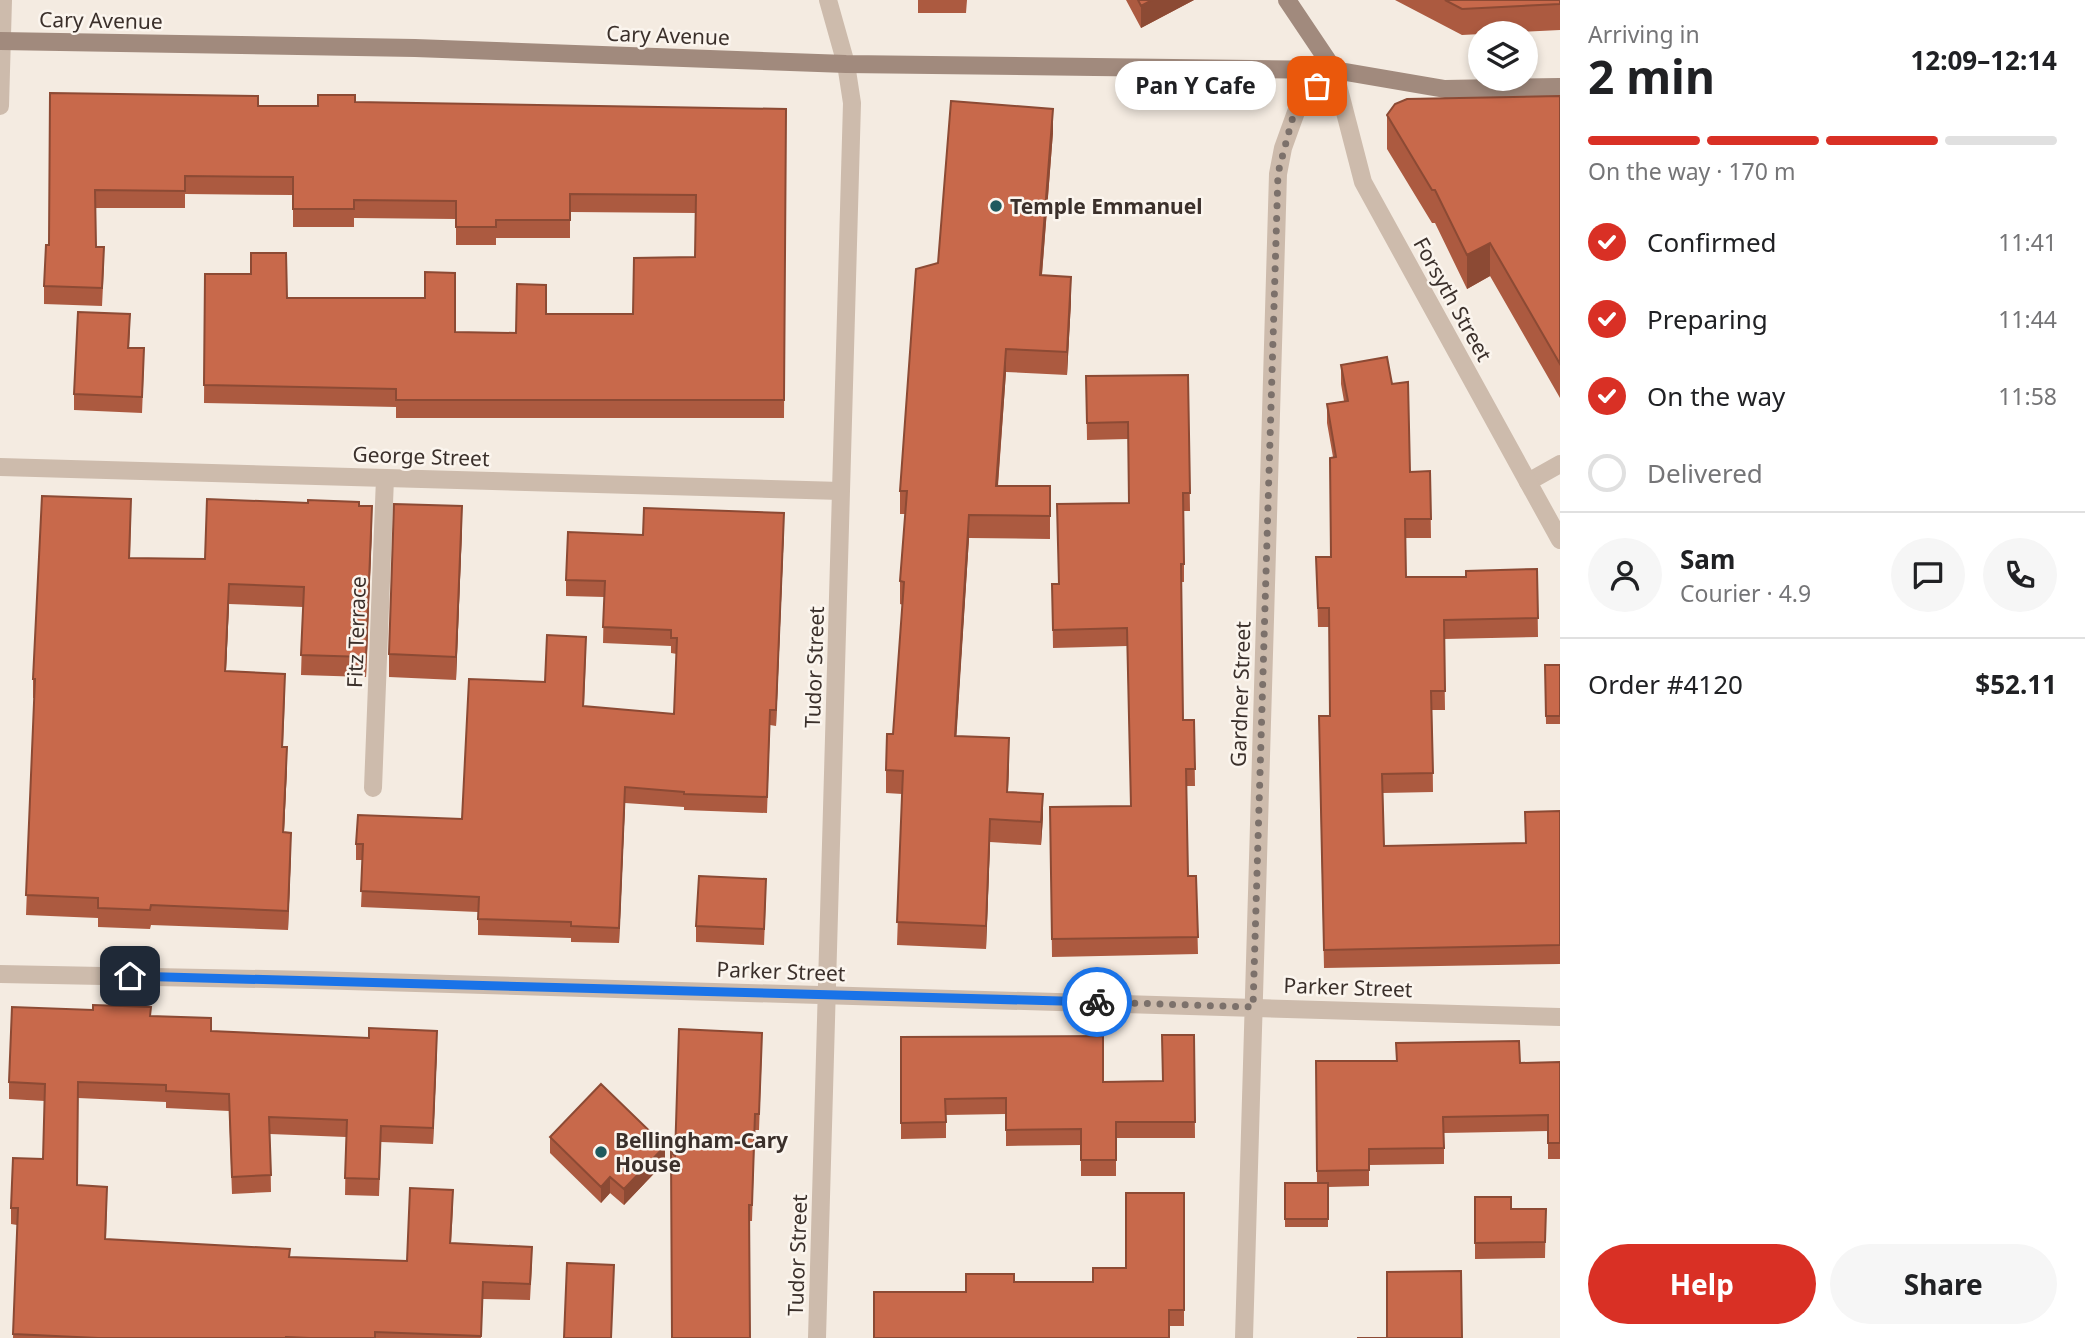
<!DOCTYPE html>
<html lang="en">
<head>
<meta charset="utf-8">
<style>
	body { margin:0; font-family:"Noto Sans",sans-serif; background:#f6f6f6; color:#202124; height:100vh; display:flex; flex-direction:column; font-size:26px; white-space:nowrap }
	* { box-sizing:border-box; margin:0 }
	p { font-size:23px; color:#757577 }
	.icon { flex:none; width:38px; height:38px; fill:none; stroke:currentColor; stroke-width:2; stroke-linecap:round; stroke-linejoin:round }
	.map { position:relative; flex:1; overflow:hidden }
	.sheet { display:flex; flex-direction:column; background:#fff; width:525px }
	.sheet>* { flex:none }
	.tools { position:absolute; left:1468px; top:21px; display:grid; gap:14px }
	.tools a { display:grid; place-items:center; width:70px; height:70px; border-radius:50%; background:#fff; box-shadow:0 4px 10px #0003; font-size:35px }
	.pin { position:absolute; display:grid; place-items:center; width:60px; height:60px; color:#fff; margin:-30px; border-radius:14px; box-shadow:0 4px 10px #0006 }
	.courier { position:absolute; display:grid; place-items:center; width:70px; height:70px; margin:-35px; border:5px solid #1a73e8; border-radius:50%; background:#fff; color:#222; box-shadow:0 2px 9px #0007 }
	.bubble { position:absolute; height:49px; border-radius:24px; background:#fff; box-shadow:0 4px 10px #0003; font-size:23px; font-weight:700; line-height:49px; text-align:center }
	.summary em { font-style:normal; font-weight:700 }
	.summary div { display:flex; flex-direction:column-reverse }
	.summary { display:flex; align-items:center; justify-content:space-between; height:119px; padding:0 28px }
	h1 { font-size:46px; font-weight:700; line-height:52px }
	.bar { display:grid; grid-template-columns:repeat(4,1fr); gap:10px 7px; align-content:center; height:84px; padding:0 28px }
	.bar i { height:9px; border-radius:5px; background:#e0e0e0 }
	.bar .on { background:#d93025 }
	.bar p { grid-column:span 4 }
	.line { display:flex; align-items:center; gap:18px; padding:0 28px; border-top:2px solid #e0e0e0 }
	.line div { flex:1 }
	.round { display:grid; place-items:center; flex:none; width:74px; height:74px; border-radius:37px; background:#f6f6f6 }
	ol { padding:0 28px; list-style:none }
	li { display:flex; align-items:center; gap:21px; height:77px }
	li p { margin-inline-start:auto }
	li .icon { padding:7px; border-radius:50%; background:#d93025; color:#fff; stroke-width:4 }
	li:last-child { color:#757577 }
	li i { width:38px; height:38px; border:4px solid #e0e0e0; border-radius:50% }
	.action { display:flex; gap:14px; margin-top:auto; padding:14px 28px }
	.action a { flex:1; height:80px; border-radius:42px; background:#d93025; color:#fff; font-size:28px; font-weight:700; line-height:80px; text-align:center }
	.action a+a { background:#f6f6f6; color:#202124 }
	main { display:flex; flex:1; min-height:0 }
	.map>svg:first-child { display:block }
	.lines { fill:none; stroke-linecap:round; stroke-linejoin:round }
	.lane { stroke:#cdbbac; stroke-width:18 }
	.street { stroke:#cdbbac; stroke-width:18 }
	.secondary { stroke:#a18a7d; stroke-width:18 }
	.wall { fill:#ac5a40 }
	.shaded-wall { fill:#8c4a34 }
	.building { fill:#c8694b; stroke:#8c4a34; stroke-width:2 }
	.done { stroke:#7c716b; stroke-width:7; stroke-dasharray:0 12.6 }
	.route { stroke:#1a73e8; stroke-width:9 }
	.poi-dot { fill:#1f5a5e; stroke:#fbf5ee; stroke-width:2.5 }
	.labels { text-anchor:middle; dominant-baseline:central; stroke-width:5; stroke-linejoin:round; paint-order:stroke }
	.street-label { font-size:21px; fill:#3b302b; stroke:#fbf5ee }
	.poi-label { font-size:21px; font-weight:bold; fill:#3b302b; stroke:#fbf5ee; text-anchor:start }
</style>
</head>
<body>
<main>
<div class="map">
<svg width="1560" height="1338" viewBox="0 0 1560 1338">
	<rect width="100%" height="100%" fill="#f4ebe1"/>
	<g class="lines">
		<path class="lane" d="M1528 482 1560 464"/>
		<path class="street" d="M0 106 3 0
			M0 467 841 491
			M373 788 385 478
			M0 974 313 980 1560 1017
			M817 1338 852 103 846 64 828 0
			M1244 1338 1278 174 1283 148 1300 101 1334 70 1363 182 1560 540"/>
		<path class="secondary" d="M1287 0 1334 70
			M0 41 415 48 846 64 1334 70 1445 89 1560 87"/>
	</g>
	<path class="wall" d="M918 0H967L966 13H918Z
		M1126 0H1194L1141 28Z
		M1395 0H1560V30L1462 35Z
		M50 93 258 106H318L355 102 786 109 784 418H396V407L204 403 205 274 287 298 455 332 516 333 546 314H633L695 257 696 213 570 212V238H496V245H456V219L354 218V227H293V195L185 194V208H95L96 247 104 265 102 306 44 304V286L49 245Z
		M1560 96V398L1490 276 1467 289 1435 223H1432L1387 149V115Z
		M1053 132 1042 275 1071 301 1067 375 1006 372 998 486H1050V539L969 538 956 736 1009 762 1008 792 1043 817 1041 845 990 842 986 949 897 945 902 794 886 793V770L893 734 903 605 900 604V581L905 514H900V491L938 263Z
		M130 330 129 348 144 364 142 413 74 410V394Z
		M1341 365 1392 384 1410 472 1430 471 1431 538H1405L1406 577H1466L1537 569 1538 637 1444 639 1445 710H1432L1433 792 1383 793 1384 846 1525 843 1560 811V964L1324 968 1319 735 1330 716 1329 627H1318L1316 557H1331L1333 457 1327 423V404L1344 401 1341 384Z
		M1188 375 1190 511H1184V582H1181L1183 720H1194L1195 786H1186L1188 876H1196L1198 954 1052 957 1050 807 1131 806 1127 646 1053 648 1052 584H1058L1129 503 1128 439 1087 440 1086 376Z
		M359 506 372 526 366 677 301 675 303 607 229 604 226 671 285 693 283 747 287 767 284 832 291 852 288 930 151 925 150 929 98 927V918L26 915 34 698H33V679L131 519 130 558 205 559Z
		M462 529 456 680 389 677V654Z
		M784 529 776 726 770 725 767 813 684 810V807L625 803 619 943 571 942V938L478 935V912L361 907 363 860H356V844L462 819 545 682 586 653 584 706 674 714 677 654 671 653V646L603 643 604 597 566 596V580L643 535Z
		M1545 665H1560V724H1546Z
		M766 895 764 945 696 942V926Z
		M151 1016 211 1031 437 1048 433 1144 381 1142 379 1196 345 1195 346 1137 270 1134 271 1192 232 1194 229 1111 166 1108V1102L78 1098 77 1185 107 1203 106 1239 290 1258 407 1261 453 1207 451 1244 532 1264 530 1300 483 1299 481 1338H13L17 1225 11 1224V1208L43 1159 45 1101 9 1099V1082Z
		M1194 1035 1195 1138H1116V1176H1081V1145L1006 1146V1114L946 1115V1138L901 1139V1037L1103 1082 1163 1081Z
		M762 1048 759 1130H755L752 1221H749L675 1156Z
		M1316 1061 1520 1063 1560 1062V1159H1548V1131L1444 1133V1164L1369 1165V1186L1328 1187V1227H1285V1183H1317Z
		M550 1137 665 1162 624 1205 610 1193 601 1203 550 1153Z
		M1184 1193V1326H1169L966 1292 1014 1282H1093L1126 1268Z
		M1475 1197 1511 1209H1546L1545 1258 1475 1259Z"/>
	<path class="shaded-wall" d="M1152 0H1194L1141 28V6Z
		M1053 109V132L1040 298V275Z
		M1490 243V276L1467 289V255Z
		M1071 277V301L1067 375V352Z
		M1006 349V372L996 509V486Z
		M372 506V526L366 677V657Z
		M462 506V529L456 680V657Z
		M784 513V529L776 726V710Z
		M969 515V538L955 759V736Z
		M229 584V604L225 691V671Z
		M1009 738V762L1007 815V792Z
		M287 747V767L283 852V832Z
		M625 787V803L619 943V928Z
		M1043 794V817L1041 845V822Z
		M990 819V842L986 949V926Z
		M291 833V852L288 930V911Z
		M437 1031V1048L433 1144V1128Z
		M665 1146V1162L624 1205V1189Z
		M610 1177V1193L601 1203V1187Z"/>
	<path class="building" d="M1138 0H1152L1141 6Z
		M1445 0H1560V4L1462 9Z
		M50 93 258 96V106H318V95H355V102L786 109 784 400H396V389L204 385 205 274H251V253H286L287 298H425V272L455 273V332L516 333 517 284 546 285V314H633L634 258 695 257 696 195 570 194V220H496V227H456V201L354 200V209H293V177L185 176V191L95 190 96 247H104L102 288 44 286 46 245H49Z
		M1560 96V364L1490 243 1467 255 1435 190H1432L1387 115 1395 104 1407 99Z
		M951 101 1053 109 1040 275 1071 277 1067 352 1006 349 996 486H1050V516L969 515 955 736 1009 738 1007 792 1043 794 1041 822 990 819 986 926 897 922 903 771 886 770 887 734H893L904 582 900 581 907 491H900L916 269 938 263Z
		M78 312 130 314 128 348H144L142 397 74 394Z
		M1387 357 1392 384 1408 382 1410 472 1430 471 1431 519H1405L1406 577H1466V571L1537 569 1538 618 1444 620 1445 691H1431L1433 773 1382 774 1384 846 1526 843 1525 812 1560 811V945L1324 950 1319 716H1330L1329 608H1318L1316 557H1331L1330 458 1336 457 1327 404 1348 401 1341 365Z
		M1188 375 1190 493H1183L1184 564H1181L1183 720H1194L1195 769H1186L1188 876H1196L1198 937 1052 939 1050 807 1131 806 1127 628 1053 630 1052 584H1059L1057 504 1129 503 1128 422 1087 423 1086 376Z
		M42 496 131 499 129 558 205 559 207 499 308 503V500L359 502V506H372L366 657 301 655 304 587 229 584 225 671 285 674 282 747H287L283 832 291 833 288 911 151 905 150 910 98 908V898L26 895 35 679H33Z
		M394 504 462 506 456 657 389 654Z
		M644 508 784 513 776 710H770L767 797 684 794V792L625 787 619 928 571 926V922L478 919 479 897 361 891 363 844H356L358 815 462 819 469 679 545 682 547 635 586 637 583 706 674 714 677 638H671V630L603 627 605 581 566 580 568 532 643 535Z
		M1545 665H1560V716H1546Z
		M699 876 766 879 764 929 696 926Z
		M93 1005 151 1007 150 1016 211 1018V1031L369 1038V1028L437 1031 433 1128 381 1126 379 1179 345 1178 347 1120 269 1117 271 1175 232 1177 229 1094 166 1091V1085L78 1082 77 1185 107 1187 105 1239 290 1249 289 1257 407 1261 410 1188 453 1190 450 1243 532 1247 530 1284 483 1282 481 1336 375 1332V1338H309L286 1337V1338H98L13 1334 18 1208H11L13 1158 43 1159 45 1084 9 1082 12 1007 93 1010Z
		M679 1029 762 1033 759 1114H755L752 1205H749L750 1338H672L671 1152 675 1156Z
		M1162 1035H1194L1195 1122H1116V1160H1081V1129L1006 1130V1098L945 1099 946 1122 901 1123V1037L1103 1036V1082L1163 1081Z
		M1519 1041 1520 1063 1560 1062V1143H1548V1115L1443 1117 1444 1148 1369 1149V1170L1317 1171 1316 1061H1397L1396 1043Z
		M601 1084 665 1146 624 1189 610 1177 601 1187 550 1137Z
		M1285 1183H1328V1219H1285Z
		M1126 1193H1184V1310H1169V1338H874V1292H966V1274H1014V1282H1093V1268H1126Z
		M1475 1197H1511V1209H1546L1545 1242 1475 1243Z
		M567 1263 614 1265 611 1338H564Z
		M1461 1271 1462 1338H1357H1387V1272Z"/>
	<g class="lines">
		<path class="done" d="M1097 1002 1253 1007 1278 173 1292 120 1300 101 1317 86"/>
		<path class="route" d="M130 976 1097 1002"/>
	</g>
	<g class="poi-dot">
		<circle cx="996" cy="206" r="7"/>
		<circle cx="601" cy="1152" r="7"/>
	</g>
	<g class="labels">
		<g class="street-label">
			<text transform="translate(101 20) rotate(1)">Cary Avenue</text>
			<text transform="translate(668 35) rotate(2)">Cary Avenue</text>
			<text transform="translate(1453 299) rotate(61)">Forsyth Street</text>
			<text transform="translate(421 456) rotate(2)">George Street</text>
			<text transform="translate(356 632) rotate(-88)">Fitz Terrace</text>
			<text transform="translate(814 667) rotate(-88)">Tudor Street</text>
			<text transform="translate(1240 694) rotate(-88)">Gardner Street</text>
			<text transform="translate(781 971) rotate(2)">Parker Street</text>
			<text transform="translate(1348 987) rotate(2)">Parker Street</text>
			<text transform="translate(797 1255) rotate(-88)">Tudor Street</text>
		</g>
		<g class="poi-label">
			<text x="1010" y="206">Temple Emmanuel</text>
			<text x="615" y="1140">Bellingham-Cary<tspan x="615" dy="24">House</tspan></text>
		</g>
	</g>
</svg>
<div class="tools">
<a><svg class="icon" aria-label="layers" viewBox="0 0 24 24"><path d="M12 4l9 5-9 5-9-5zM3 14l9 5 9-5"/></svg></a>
</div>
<div class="pin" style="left:1317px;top:86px;background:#ea580c"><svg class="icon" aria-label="bag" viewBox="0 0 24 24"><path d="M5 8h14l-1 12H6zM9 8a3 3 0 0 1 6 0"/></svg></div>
<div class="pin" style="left:130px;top:976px;background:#1f2937"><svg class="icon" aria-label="home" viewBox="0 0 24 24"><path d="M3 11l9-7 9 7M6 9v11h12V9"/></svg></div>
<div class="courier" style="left:1097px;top:1002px"><svg class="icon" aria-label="bike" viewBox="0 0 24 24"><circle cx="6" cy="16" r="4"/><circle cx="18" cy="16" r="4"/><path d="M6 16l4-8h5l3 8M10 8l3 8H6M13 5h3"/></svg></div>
<div class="bubble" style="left:1115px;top:61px;width:161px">Pan Y Cafe</div>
</div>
<section class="sheet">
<div class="summary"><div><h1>2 min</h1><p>Arriving in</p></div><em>12:09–12:14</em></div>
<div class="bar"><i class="on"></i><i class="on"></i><i class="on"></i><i></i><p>On the way · 170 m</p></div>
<ol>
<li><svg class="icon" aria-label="check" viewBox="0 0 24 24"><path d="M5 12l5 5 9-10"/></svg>Confirmed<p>11:41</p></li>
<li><svg class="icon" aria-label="check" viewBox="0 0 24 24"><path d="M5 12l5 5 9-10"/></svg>Preparing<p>11:44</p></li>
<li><svg class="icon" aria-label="check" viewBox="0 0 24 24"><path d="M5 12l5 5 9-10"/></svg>On the way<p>11:58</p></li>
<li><i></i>Delivered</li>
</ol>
<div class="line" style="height:126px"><a class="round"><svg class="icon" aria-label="person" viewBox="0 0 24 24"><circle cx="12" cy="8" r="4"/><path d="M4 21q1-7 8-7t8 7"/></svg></a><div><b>Sam</b><p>Courier · 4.9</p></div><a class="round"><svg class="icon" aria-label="chat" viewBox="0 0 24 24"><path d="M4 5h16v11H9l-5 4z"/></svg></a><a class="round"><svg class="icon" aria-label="phone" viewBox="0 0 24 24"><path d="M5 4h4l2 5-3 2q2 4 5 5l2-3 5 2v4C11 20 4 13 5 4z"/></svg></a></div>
<div class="line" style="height:91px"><div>Order #4120</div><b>$52.11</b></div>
<div class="action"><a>Help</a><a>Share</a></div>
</section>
</main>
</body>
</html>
